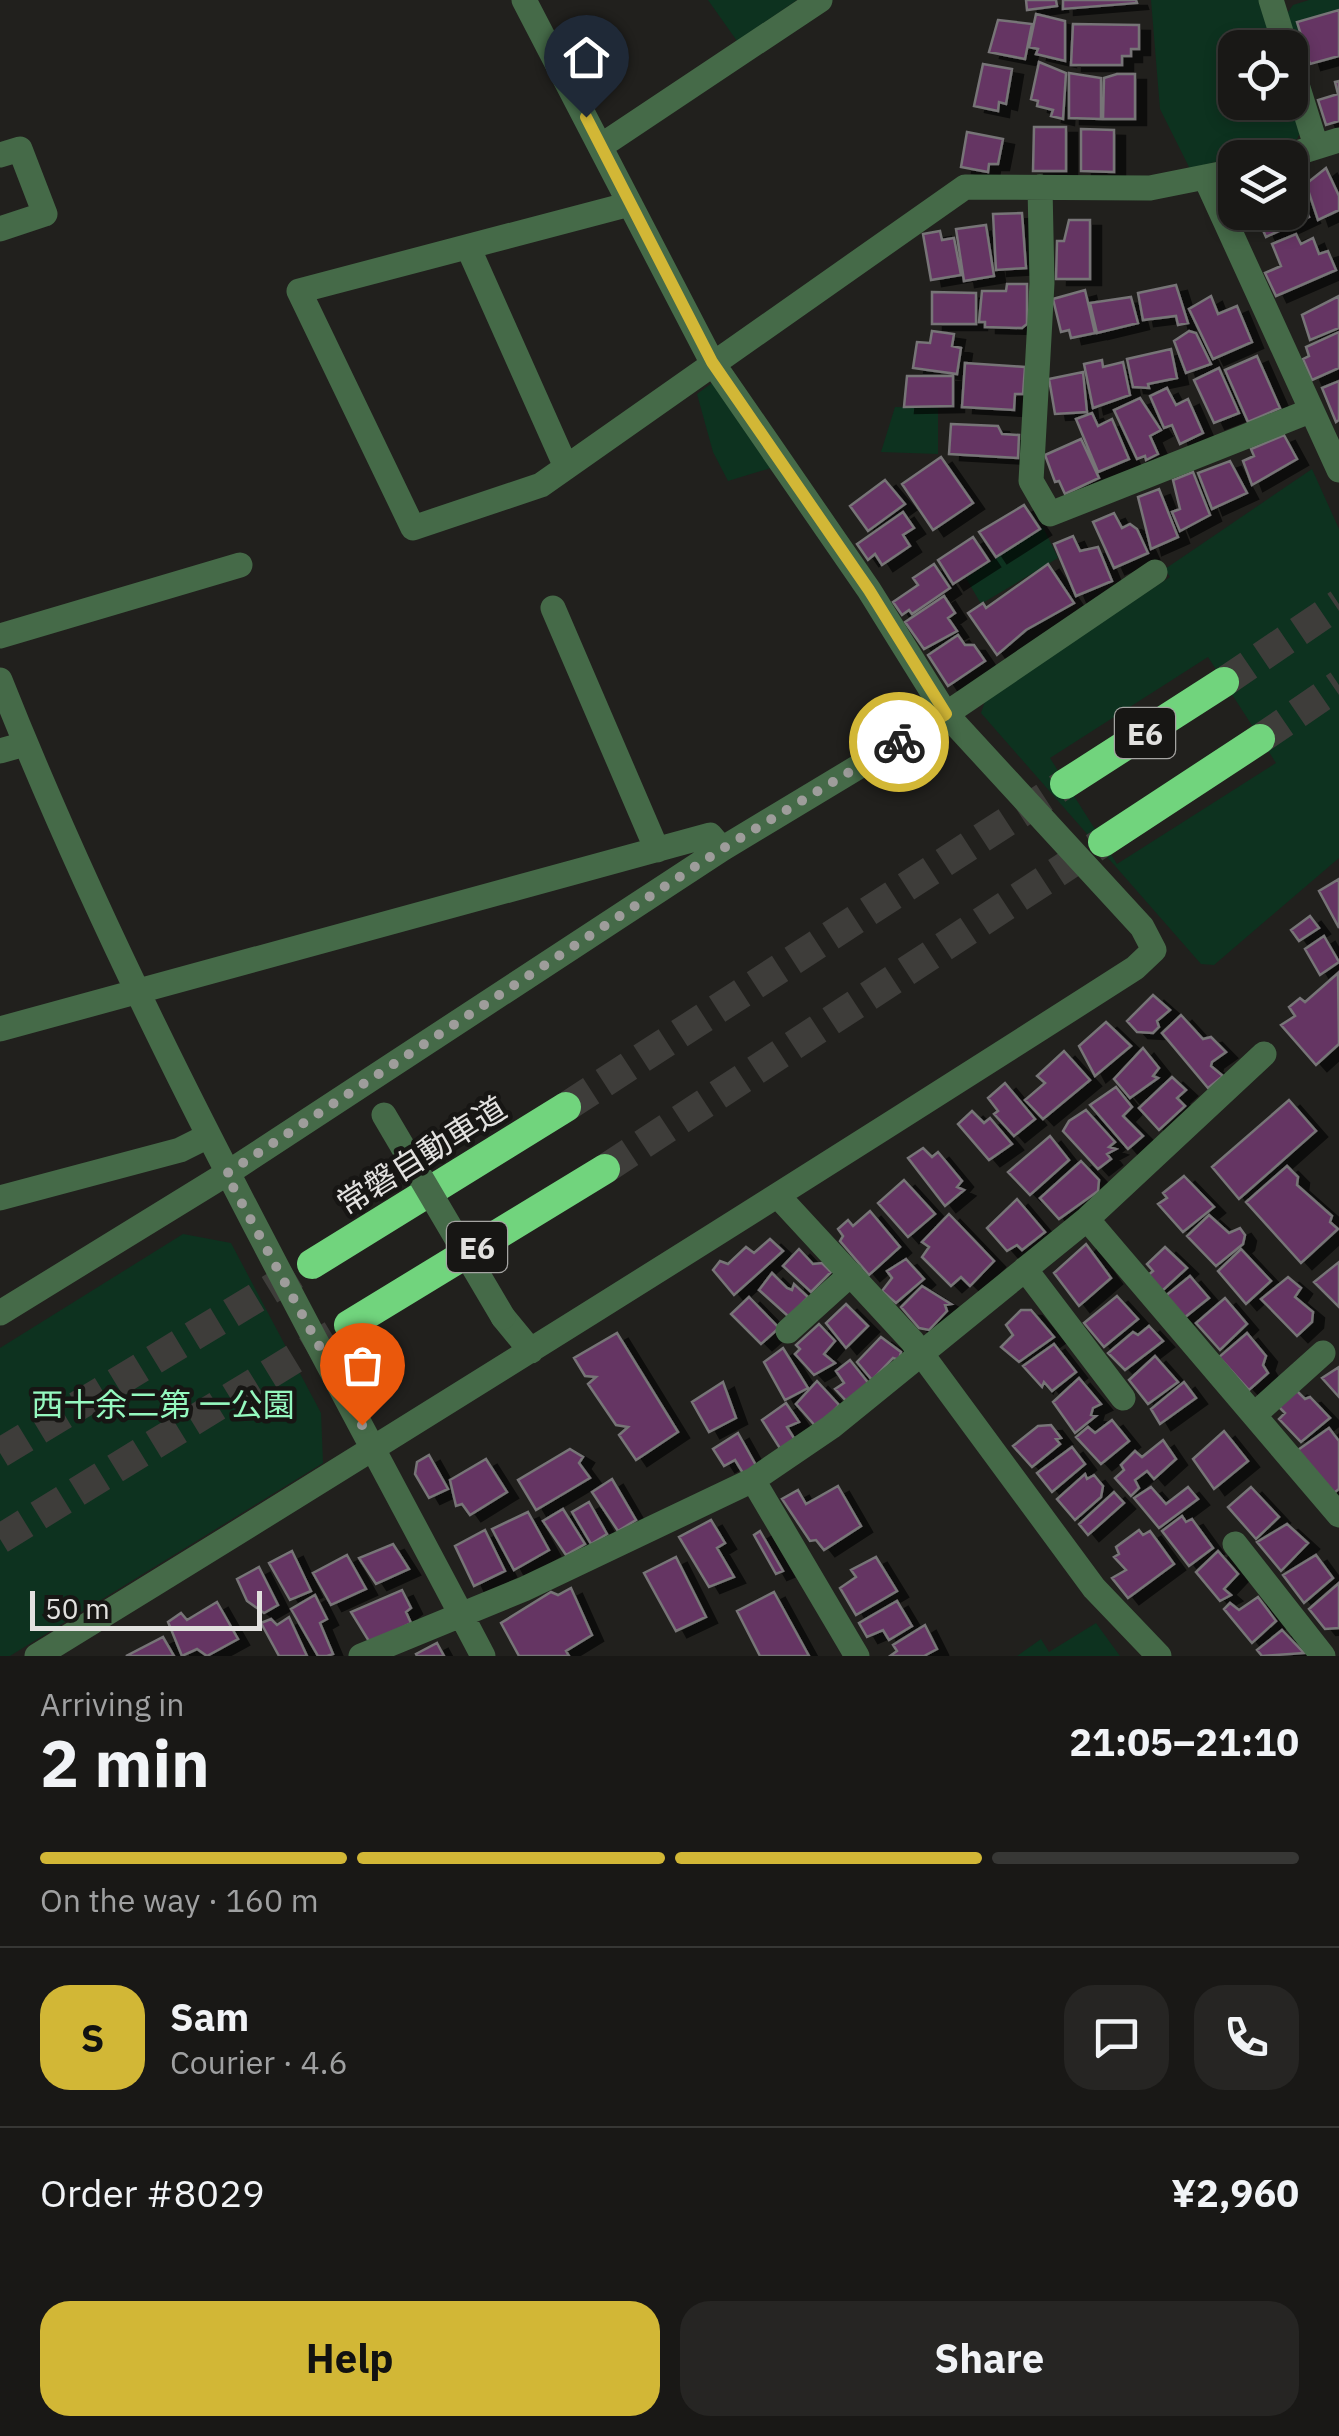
<!DOCTYPE html>
<html lang="en">
<head>
<meta charset="utf-8">
<style>
	body { margin:0; font-family:"IBM Plex Sans","Noto Sans JP",sans-serif; background:#262523; color:#f1f3f6; height:100vh; display:flex; flex-direction:column; font-size:38px; white-space:nowrap }
	* { box-sizing:border-box; margin:0 }
	p { font-size:32px; color:#9fa0a1 }
	.icon { flex:none; width:55px; height:55px; fill:none; stroke:currentColor; stroke-width:2; stroke-linecap:round; stroke-linejoin:round }
	.map { position:relative; height:1656px; overflow:hidden }
	.side { display:flex; flex-direction:column; background:#191816; flex:1 }
	.side>* { flex:none }
	.fabs { position:absolute; left:1218px; top:30px; display:grid; gap:20px }
	.fabs a { display:grid; place-items:center; width:90px; height:90px; border-radius:20px; background:#191816; box-shadow:0 5px 15px #0003,0 0 0 2px #373735; font-size:50px }
	.scale { position:absolute; left:30px; bottom:25px; width:232px; box-sizing:border-box; padding-left:10px; border:5px solid #e2e1df; border-top:0; font-size:28px; line-height:35px; white-space:nowrap; color:#e2e1df; -webkit-text-stroke:8px #171614; paint-order:stroke }
	.pin { position:absolute; display:grid; place-items:center; width:85px; height:85px; color:#fff; margin:-102px -42px; border-radius:50% 50% 50% 0; rotate:-45deg; box-shadow:0 0 10px #0007 }
	.pin .icon { rotate:45deg }
	.courier { position:absolute; display:grid; place-items:center; width:100px; height:100px; margin:-50px; border:8px solid #d2b736; border-radius:50%; background:#fff; color:#222; box-shadow:0 2px 12px #0007 }
	.head em { font-style:normal; font-weight:800 }
	.head div { display:flex; flex-direction:column-reverse }
	.head { display:flex; align-items:center; justify-content:space-between; height:170px; padding:0 40px }
	h1 { font-size:65px; font-weight:800; line-height:75px }
	.bar { display:grid; grid-template-columns:repeat(4,1fr); gap:15px 10px; align-content:center; height:120px; padding:0 40px }
	.bar i { height:12px; border-radius:8px; background:#373735 }
	.bar .selected { background:#d2b736 }
	.bar p { grid-column:span 4 }
	.line { display:flex; align-items:center; gap:25px; padding:0 40px; border-top:2px solid #373735 }
	.line div { flex:1 }
	.round { display:grid; place-items:center; flex:none; width:105px; height:105px; border-radius:30px; background:#262523 }
	.action { display:flex; gap:20px; margin-top:auto; padding:20px 40px }
	.action a { flex:1; height:115px; border-radius:30px; background:#d2b736; color:#111; font-size:40px; font-weight:800; line-height:115px; text-align:center }
	.action a+a { background:#262523; color:#f1f3f6 }
	.map>svg:first-child { display:block }
	.green { fill:#0d321f; fill-rule:evenodd }
	.building { fill:#653664; stroke:#777477; stroke-width:2.5; filter:url(#shadow) }
	.lines { fill:none; stroke-linecap:round; stroke-linejoin:round }
	.motorway-tunnel { stroke:#3e3d3a; stroke-width:30; stroke-dasharray:30 15; stroke-linecap:butt }
	.minor { stroke:#456a48; stroke-width:25 }
	.motorway { stroke:#71d47d; stroke-width:30 }
	.minor-bridge { stroke:#456a48; stroke-width:25 }
	.done { stroke:#9e9d9b; stroke-width:10; stroke-dasharray:0 18 }
	.route { stroke:#d2b736; stroke-width:12 }
	.labels { text-anchor:middle; dominant-baseline:central; stroke-width:9; stroke-linejoin:round; paint-order:stroke }
	.shield { fill:#171614; stroke:#a5a4a2; stroke-width:2.5 }
	.shield-label { font-size:30px; font-weight:bold; fill:#e2e1df }
	.street-label { font-size:32px; fill:#e2e1df; stroke:#171614 }
	.park-label { font-size:32px; fill:#95f8bf; stroke:#171614 }
</style>
</head>
<body>
<div class="map">
<svg width="1339" height="1656" viewBox="0 0 1339 1656">
	<defs>
		<filter id="shadow"><feDropShadow dx="11" dy="6" stdDeviation="0" flood-color="#0009"/></filter>
	</defs>
	<rect width="100%" height="100%" fill="#21201d"/>
	<path class="green" d="M708 0H797L737 41Z
		M1151 0H1261L1276 47 1235 48V102H1290L1302 129 1297 139 1190 169 1160 109Z
		M1309 0H1339V10L1297 22 1310 65 1303 68 1286 15 1293 5Z
		M712 383 774 467 728 481 713 452 697 394Z
		M895 407 938 408V454L881 452Z
		M1312 469 1339 529V858L1214 965 1201 964 981 713 986 698 1170 577 1165 569ZM1208 657 1276 763 1117 864 1050 758Z
		M1043 527 1058 558 981 604 966 578Z
		M183 1234 231 1243 321 1413 323 1463 10 1656H0V1348Z
		M1096 1623 1120 1656H1017L1041 1639 1049 1652Z"/>
	<path class="building" d="M1026 0H1056L1057 6 1027 10Z
		M1063 0H1136L1137 3 1063 9Z
		M1339 10V56L1310 64 1297 22Z
		M1036 14 1065 21V61L1036 54 1038 49 1029 47Z
		M998 20 1032 24 1025 59 989 52Z
		M1073 24 1139 25V49H1131V56H1122V65H1071Z
		M1039 62 1066 73 1063 119 1051 116 1053 110 1037 106 1038 101 1031 99Z
		M983 64 1012 69 1006 104 999 102 998 111 974 106Z
		M1069 73 1101 78V119L1069 118Z
		M1117 74H1135V119H1103L1104 78Z
		M1339 81V121L1326 125 1318 100 1338 94 1335 82Z
		M1034 127H1066V171H1033Z
		M1081 129 1114 130V172L1081 171Z
		M967 132 1003 139 998 164H989L988 172 961 167Z
		M1326 168 1339 196V210L1318 220 1306 184Z
		M1290 177 1309 217 1266 237 1255 212H1290Z
		M1022 213 1026 268 996 270 993 214Z
		M1069 220H1090V279H1056L1057 241H1064Z
		M986 225 994 276 964 281 956 229Z
		M940 231 942 240 954 238 961 275 931 280 923 234Z
		M1296 234 1301 244 1313 238 1319 254 1328 251 1336 270 1276 296 1265 273 1281 266 1272 244Z
		M1007 284H1027V324L1022 328 985 327V322H979L982 291H1006Z
		M1176 285 1188 323 1178 325 1176 316 1143 320 1138 293Z
		M1085 290 1095 333 1071 338 1069 330 1061 332 1053 299Z
		M932 292 976 293V324H932Z
		M1211 296 1218 314 1237 306 1252 342 1213 359 1189 309Z
		M1339 296V328L1310 340 1302 315Z
		M1131 297 1138 323 1097 333 1090 303Z
		M932 331 954 334 952 346 961 348 957 374 913 368 917 342 930 343Z
		M1189 331 1196 333 1211 364 1186 373 1174 341Z
		M1339 332V368L1312 380 1303 359 1309 356 1306 347Z
		M1171 349 1177 378 1148 384 1149 388 1133 387 1127 359Z
		M1257 356 1280 408 1248 422 1225 370Z
		M1102 360 1103 367 1123 362 1130 395 1093 408 1084 364Z
		M965 363 1025 367 1023 394H1015L1014 410 962 407Z
		M1219 368 1239 413 1214 423 1194 380Z
		M1083 372 1087 412 1055 414 1049 379Z
		M907 376H953V406L904 407Z
		M1339 381V420L1336 422 1322 388Z
		M1167 388 1176 405 1188 399 1203 433 1180 444 1172 425 1164 428 1150 396Z
		M1140 398 1161 430 1150 436 1158 454 1146 460 1145 456 1137 459 1114 410Z
		M1092 413 1098 426 1112 419 1129 459 1098 472 1076 419Z
		M951 424 998 426 1002 434 1019 435 1018 458 949 454Z
		M1284 435 1297 459 1252 485 1243 461 1254 456 1251 449Z
		M1081 439 1099 478 1065 494 1059 481 1055 482 1045 455Z
		M941 457 973 503 933 530 902 484Z
		M1230 461 1247 493 1212 509 1198 473Z
		M1193 472 1210 515 1180 531 1172 512 1180 509 1173 480Z
		M885 480 905 504 868 531 850 506Z
		M1159 489 1178 537 1151 549 1138 497Z
		M1024 505 1040 529 996 557 979 532Z
		M903 512 914 528 903 535 910 546 882 565 875 554 868 560 857 544Z
		M1114 513 1122 528 1130 524 1137 529 1148 553 1114 568 1093 522Z
		M1073 536 1080 551 1098 547 1112 581 1076 596 1054 544Z
		M973 537 989 561 953 584 938 560Z
		M934 564 950 588 912 614 909 610 902 615 893 602 918 585 913 578Z
		M1048 564 1074 603 1026 630 997 655 968 613 983 603 986 608Z
		M944 596 955 613 948 618 957 631 924 649 905 622Z
		M958 635 965 645H974L985 661 948 686 928 655Z
		M1339 879V928L1319 891Z
		M1310 916 1319 928 1299 941 1291 930Z
		M1324 936 1339 962 1320 975 1305 949Z
		M1338 973 1339 1044 1316 1065 1281 1025 1295 1016 1289 1007 1300 998 1305 1002Z
		M1153 995 1170 1010 1157 1021 1159 1027 1153 1033 1137 1032 1127 1021Z
		M1181 1015 1203 1039 1211 1037 1226 1052 1212 1062 1211 1066 1223 1076 1208 1088 1162 1033Z
		M1106 1022 1131 1046 1095 1076 1079 1046Z
		M1143 1048 1159 1068 1153 1076 1158 1078 1130 1098 1114 1079Z
		M1064 1051 1090 1080 1043 1119 1025 1100 1045 1083 1037 1076Z
		M1172 1077 1186 1090 1177 1098 1185 1106 1159 1130 1139 1108Z
		M1005 1083 1035 1119 1014 1136 994 1114 998 1111 988 1098Z
		M1116 1087 1132 1107 1123 1116 1143 1136 1128 1149 1090 1105Z
		M1289 1100 1316 1131 1239 1199 1212 1167Z
		M1086 1110 1115 1142 1109 1147 1116 1149 1107 1154 1111 1159 1098 1169 1063 1131 1069 1121Z
		M972 1111 984 1123 990 1118 1012 1144 989 1160 958 1124Z
		M1050 1136 1069 1160 1030 1195 1008 1172Z
		M923 1148 932 1157 938 1152 962 1181 957 1187 964 1190 945 1206 908 1158Z
		M1081 1161 1099 1180 1098 1191 1059 1219 1040 1198Z
		M1287 1166 1298 1177 1297 1185 1332 1216 1330 1222 1338 1229 1301 1263 1246 1202Z
		M1184 1176 1214 1207 1183 1232 1158 1204 1167 1198 1163 1193Z
		M904 1180 935 1214 908 1237 878 1203Z
		M1017 1199 1045 1232 1022 1250 1017 1245 1007 1251 987 1228Z
		M870 1211 900 1247 869 1275 840 1241 843 1236 838 1229 848 1220 853 1226Z
		M949 1214 994 1261 970 1286 961 1277 951 1286 922 1257 929 1247 922 1242Z
		M1209 1215 1229 1233 1240 1228 1245 1235 1243 1244 1216 1266 1187 1236Z
		M770 1239 783 1251 734 1295 713 1270 720 1261 728 1264 746 1247 754 1253Z
		M1086 1244 1111 1278 1079 1306 1054 1273Z
		M1165 1247 1187 1268 1162 1291 1147 1276 1153 1271 1147 1264Z
		M799 1249 813 1264 822 1263 831 1272 811 1292 783 1266Z
		M1241 1249 1271 1281 1246 1304 1218 1271Z
		M906 1259 924 1279 896 1303 882 1291 892 1278 887 1271Z
		M1339 1262V1307L1314 1282Z
		M772 1273 787 1288 792 1290 794 1284 808 1297 789 1317 759 1290Z
		M1190 1276 1209 1298 1184 1318 1164 1297Z
		M1288 1277 1301 1288 1295 1297 1313 1312 1312 1322 1297 1336 1261 1299Z
		M922 1286 951 1304 945 1305 947 1311 929 1330 919 1328 901 1307Z
		M1117 1296 1138 1319 1104 1347 1084 1323Z
		M749 1297 779 1328 761 1344 731 1314Z
		M1225 1298 1247 1324 1220 1350 1196 1323Z
		M846 1304 868 1326 846 1348 826 1323Z
		M1021 1310H1031L1054 1337 1019 1362 1001 1347 1013 1335 1006 1325Z
		M819 1324 835 1341 824 1354 835 1363 814 1375 795 1354 800 1349 796 1345Z
		M1149 1326 1163 1341 1125 1370 1108 1353 1133 1332 1138 1335Z
		M617 1333 678 1432 636 1460 619 1435 628 1427 616 1425 588 1384 596 1377 585 1376 574 1358Z
		M1247 1333 1266 1356 1263 1365 1268 1373 1249 1390 1219 1357Z
		M881 1337 901 1352 899 1360 893 1358 872 1380 857 1362Z
		M1054 1344 1076 1372 1052 1391 1044 1382 1042 1387 1023 1366Z
		M783 1348 808 1388 785 1400 764 1362Z
		M1155 1356 1178 1382 1148 1404 1129 1380Z
		M850 1360 870 1385 848 1403 835 1389 844 1383 836 1371Z
		M1339 1367V1397L1322 1378Z
		M1079 1378 1101 1404 1093 1408 1091 1415 1096 1416 1075 1433 1053 1402Z
		M817 1381 839 1405 817 1428 796 1404Z
		M723 1382 736 1418 709 1432 692 1402Z
		M1184 1382 1196 1398 1160 1424 1151 1409Z
		M1296 1390 1305 1399 1310 1397 1330 1418 1301 1442 1279 1419 1285 1413 1278 1406Z
		M786 1403 799 1422 787 1427 797 1443 781 1450 762 1420Z
		M1112 1420 1129 1441 1101 1464 1076 1437 1088 1427 1095 1433Z
		M1051 1425 1061 1438 1056 1439 1060 1444 1032 1467 1013 1446 1038 1426Z
		M1329 1428 1339 1441V1489L1330 1496 1295 1452Z
		M1224 1431 1248 1461 1214 1489 1193 1459Z
		M738 1433 758 1469 744 1475 735 1460 724 1466 713 1449Z
		M1163 1440 1176 1459 1154 1479 1147 1471 1135 1480 1139 1488 1131 1496 1115 1478 1124 1470 1121 1465 1135 1451 1142 1457Z
		M1072 1447 1085 1464 1052 1492 1037 1473Z
		M570 1449 583 1457 579 1463 590 1478 536 1510 518 1480Z
		M429 1455 448 1489 429 1498 415 1474 417 1462Z
		M486 1459 507 1492 470 1515 462 1504 456 1506 450 1480Z
		M1085 1474 1087 1479 1094 1475 1103 1486 1101 1497 1075 1520 1057 1499Z
		M612 1479 636 1520 618 1531 592 1492Z
		M838 1486 861 1526 824 1550 816 1540 810 1541 782 1499 798 1490 806 1504Z
		M1151 1487 1166 1504 1188 1487 1198 1499 1159 1528 1134 1498Z
		M1251 1487 1279 1517 1256 1539 1228 1507Z
		M1114 1492 1124 1503 1088 1535 1079 1524Z
		M589 1502 607 1534 591 1544 572 1512Z
		M563 1509 585 1544 566 1555 543 1521Z
		M528 1512 549 1550 514 1570 492 1529Z
		M1182 1516 1186 1522 1192 1519 1213 1548 1189 1566 1162 1531Z
		M711 1520 725 1543 717 1548 734 1577 709 1587 679 1537Z
		M1287 1524 1308 1543 1281 1571 1257 1542Z
		M485 1530 505 1571 474 1586 455 1546Z
		M1139 1530 1143 1535 1150 1531 1174 1564 1128 1598 1112 1578 1126 1570 1114 1557 1119 1554 1116 1547Z
		M760 1531 783 1571 776 1574 754 1535Z
		M393 1544 409 1569 376 1584 359 1558Z
		M292 1551 311 1591 290 1600 269 1563Z
		M1218 1551 1238 1574 1224 1589 1231 1595 1220 1601 1196 1572Z
		M347 1555 366 1589 331 1605 313 1573Z
		M1316 1555 1333 1578 1304 1603 1283 1575Z
		M676 1557 706 1617 676 1631 644 1573Z
		M876 1557 897 1591 856 1615 840 1588 856 1577 851 1570Z
		M259 1567 278 1605 264 1613 247 1601 237 1579Z
		M1339 1583V1628L1325 1629 1309 1609Z
		M571 1588 592 1635 566 1651 569 1656H519L501 1623 551 1592 558 1595Z
		M402 1590 411 1608 406 1612 411 1623 370 1643 351 1612Z
		M774 1592 809 1656H760L737 1611Z
		M315 1595 327 1619 320 1623 333 1654 327 1656H318L291 1609Z
		M1258 1597 1276 1621 1252 1643 1224 1609 1230 1603 1239 1610Z
		M897 1601 912 1626 889 1640 883 1630 867 1637 859 1623Z
		M217 1602 238 1639 207 1656 197 1649 182 1656 168 1622 181 1613 187 1620Z
		M289 1617 307 1656H279L261 1623 271 1619 277 1625Z
		M925 1625 937 1649 924 1656H890L897 1651 893 1645Z
		M1282 1630 1304 1653 1262 1656 1257 1650Z
		M163 1637 174 1656H126Z
		M437 1643 444 1656H417L416 1654Z"/>
	<g class="lines">
		<path class="motorway-tunnel" d="M1224 682 1339 604
			M1260 739 1339 685
			M566 1107 1065 784
			M605 1169 1103 842
			M0 1453 312 1264
			M0 1539 349 1325"/>
		<path class="minor" d="M1271 0 1286 48
			M1290 62 1316 146
			M601 146 820 0
			M0 155 20 149 45 214 0 229
			M1281 158 1339 140
			M1206 179 1339 470
			M1040 187 1042 283 1031 481 1050 514 1310 411
			M630 204 299 291 413 528 541 485 965 187 1150 188 1235 171
			M468 247 566 467
			M553 608 657 850
			M0 636 240 565
			M0 680C134 1018 314 1334 483 1656
			M0 751 25 744
			M0 1029 710 835 722 849
			M778 1196 912 1341 1094 1588 1159 1656
			M0 1198 180 1150 208 1136
			M1087 1219 1339 1515
			M1025 1269 1123 1398
			M0 1313 226 1174 722 849 946 714 1155 572
			M503 1317 531 1351
			M788 1331 851 1274
			M1254 1415 1323 1353
			M753 1480 857 1656
			M1235 1544 1323 1656
			M37 1656C405 1430 771 1201 1135 968L1154 950 1142 927 946 714 869 590 712 362 524 0
			M361 1656 524 1589 753 1480 831 1427 1087 1219 1264 1054"/>
		<path class="motorway" d="M1065 784 1224 682
			M1103 842 1260 739
			M312 1264 566 1107
			M349 1325 605 1169"/>
		<path class="minor-bridge" d="M384 1115 503 1317"/>
	</g>
	<g class="lines">
		<path class="done" d="M362 1425 226 1174 722 849 899 742"/>
		<path class="route" d="M586 117 712 362 869 590 946 714 899 742"/>
	</g>
	<g class="labels">
		<g class="shield">
			<rect x="1115" y="708" width="60" height="50" rx="8"/>
			<rect x="447" y="1222" width="60" height="50" rx="8"/>
		</g>
		<g class="shield-label">
			<text x="1145" y="733">E6</text>
			<text x="477" y="1247">E6</text>
		</g>
		<g class="street-label">
			<text transform="translate(421 1155) rotate(-32)">常磐自動車道</text>
		</g>
		<g class="park-label">
			<text x="163" y="1404">西十余二第 一公園</text>
		</g>
	</g>
</svg>
<div class="fabs">
<a><svg class="icon" aria-label="locate" viewBox="0 0 24 24"><circle cx="12" cy="12" r="6"/><path d="M12 2v4M12 18v4M2 12h4M18 12h4"/></svg></a>
<a><svg class="icon" aria-label="layers" viewBox="0 0 24 24"><path d="M12 4l9 5-9 5-9-5zM3 14l9 5 9-5"/></svg></a>
</div>
<div class="scale">50 m</div>
<div class="pin" style="left:362px;top:1425px;background:#ea580c"><svg class="icon" aria-label="bag" viewBox="0 0 24 24"><path d="M5 8h14l-1 12H6zM9 8a3 3 0 0 1 6 0"/></svg></div>
<div class="pin" style="left:586px;top:117px;background:#1f2937"><svg class="icon" aria-label="home" viewBox="0 0 24 24"><path d="M3 11l9-7 9 7M6 9v11h12V9"/></svg></div>
<div class="courier" style="left:899px;top:742px"><svg class="icon" aria-label="bike" viewBox="0 0 24 24"><circle cx="6" cy="16" r="4"/><circle cx="18" cy="16" r="4"/><path d="M6 16l4-8h5l3 8M10 8l3 8H6M13 5h3"/></svg></div>
</div>
<section class="side">
<div class="head"><div><h1>2 min</h1><p>Arriving in</p></div><em>21:05–21:10</em></div>
<div class="bar"><i class="selected"></i><i class="selected"></i><i class="selected"></i><i></i><p>On the way · 160 m</p></div>
<div class="line" style="height:180px"><b class="round" style="background:#d2b736;color:#111">S</b><div><b>Sam</b><p>Courier · 4.6</p></div><a class="round"><svg class="icon" aria-label="chat" viewBox="0 0 24 24"><path d="M4 5h16v11H9l-5 4z"/></svg></a><a class="round"><svg class="icon" aria-label="phone" viewBox="0 0 24 24"><path d="M5 4h4l2 5-3 2q2 4 5 5l2-3 5 2v4C11 20 4 13 5 4z"/></svg></a></div>
<div class="line" style="height:130px"><div>Order #8029</div><b>¥2,960</b></div>
<div class="action"><a>Help</a><a>Share</a></div>
</section>
</body>
</html>
